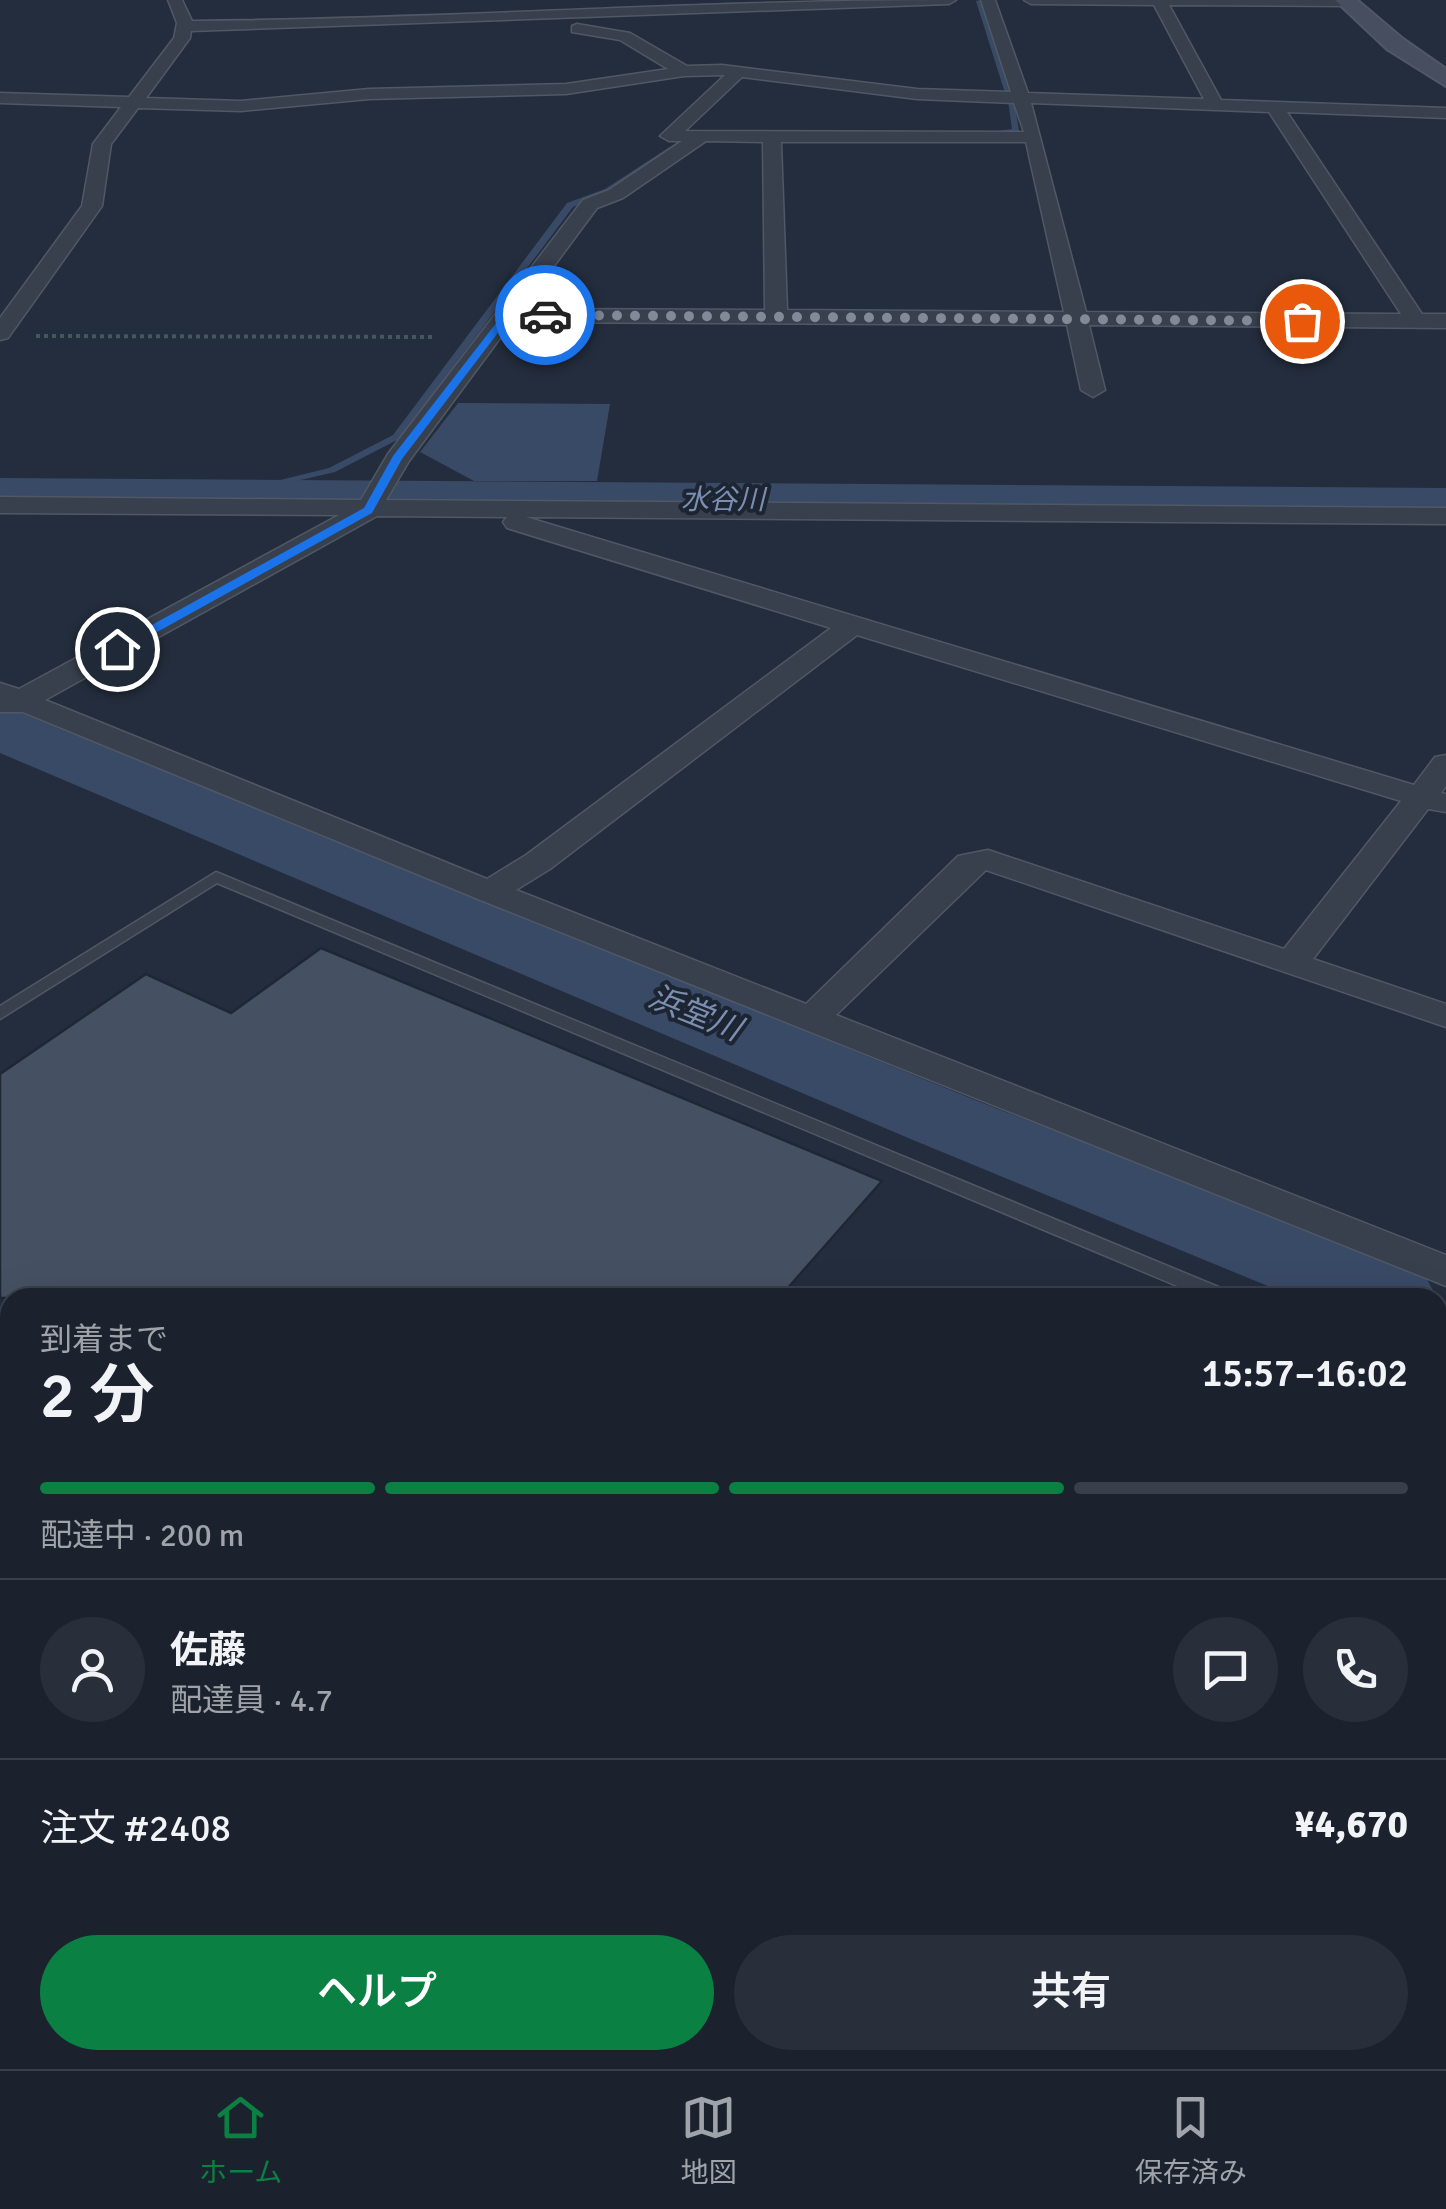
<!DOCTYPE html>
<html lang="ja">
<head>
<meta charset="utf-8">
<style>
	body { margin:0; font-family:Signika,"Noto Sans JP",sans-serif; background:#282f3a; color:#f1f3f6; height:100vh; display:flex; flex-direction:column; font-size:38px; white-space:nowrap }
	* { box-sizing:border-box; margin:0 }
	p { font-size:32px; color:#a0a4aa }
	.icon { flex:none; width:55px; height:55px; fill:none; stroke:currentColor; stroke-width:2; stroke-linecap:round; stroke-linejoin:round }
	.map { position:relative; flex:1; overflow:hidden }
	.drawer { position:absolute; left:0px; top:1288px; width:1448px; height:782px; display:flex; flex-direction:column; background:#1b222e; border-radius:30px 30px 0 0; box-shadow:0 10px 40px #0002,0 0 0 2px #393f4a }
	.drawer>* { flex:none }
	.pin { position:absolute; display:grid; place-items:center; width:85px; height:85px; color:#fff; margin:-42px; border:5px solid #fff; border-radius:50%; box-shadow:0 2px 10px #0007 }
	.courier { position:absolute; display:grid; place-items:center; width:100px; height:100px; margin:-50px; border:8px solid #1a73e8; border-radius:50%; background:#fff; color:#222; box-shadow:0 2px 12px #0007 }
	.summary em { font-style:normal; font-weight:600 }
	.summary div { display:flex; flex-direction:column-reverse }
	.summary { display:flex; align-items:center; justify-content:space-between; height:170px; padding:0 40px }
	h1 { font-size:65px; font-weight:600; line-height:75px }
	.bar { display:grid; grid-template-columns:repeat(4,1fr); gap:15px 10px; align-content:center; height:120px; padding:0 40px }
	.bar i { height:12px; border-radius:8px; background:#393f4a }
	.bar .active { background:#0b8043 }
	.bar p { grid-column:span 4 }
	.line { display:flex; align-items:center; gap:25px; padding:0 40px; border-top:2px solid #393f4a }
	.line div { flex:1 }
	.round { display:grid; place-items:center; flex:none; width:105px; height:105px; border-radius:52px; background:#282f3a }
	.button { display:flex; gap:20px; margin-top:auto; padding:20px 40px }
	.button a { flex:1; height:115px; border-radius:60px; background:#0b8043; color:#fff; font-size:40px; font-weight:600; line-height:115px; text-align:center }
	.button a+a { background:#282f3a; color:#f1f3f6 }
	.tab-bar { display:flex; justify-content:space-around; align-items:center; height:140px; border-top:2px solid #393f4a; background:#1b222e; font-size:28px; color:#a0a4aa }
	.tab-bar a { display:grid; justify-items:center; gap:5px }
	.tab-bar .active { color:#0b8043 }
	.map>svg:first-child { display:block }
	.water { fill:#394a66 }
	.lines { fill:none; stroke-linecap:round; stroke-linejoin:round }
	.stream { fill:#394a66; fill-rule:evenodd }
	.river { fill:#394a66; fill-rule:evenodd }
	.building { fill:#455062; stroke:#1f2734; stroke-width:2.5 }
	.service-casing { stroke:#505865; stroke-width:3 }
	.minor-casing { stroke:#505865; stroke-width:3 }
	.secondary-casing { stroke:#505865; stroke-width:4 }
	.path { stroke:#44575b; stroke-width:4; stroke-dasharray:4 4; stroke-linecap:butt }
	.service { fill:#38404d; fill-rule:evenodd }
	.minor { fill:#38404d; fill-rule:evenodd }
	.secondary { fill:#464e60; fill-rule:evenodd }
	.route { fill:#1a73e8 }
	.done { stroke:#828998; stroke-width:10; stroke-dasharray:0 18 }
	.labels { text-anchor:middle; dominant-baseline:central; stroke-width:8; stroke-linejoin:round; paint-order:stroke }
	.far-water-label { font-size:28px; font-style:italic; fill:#7c8fb0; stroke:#1d2532 }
	.water-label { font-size:32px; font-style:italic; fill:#7c8fb0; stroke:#1d2532 }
</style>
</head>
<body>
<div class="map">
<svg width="1446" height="2069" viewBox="0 0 1446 2069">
	<rect width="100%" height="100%" fill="#242d3d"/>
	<path class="water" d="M458 403 610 404 597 481H474L420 452Z"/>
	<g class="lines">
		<path class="stream" d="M981 0 1011 93 1010 94 1005 93 976 1Z
			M1011 98 1014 100 1019 131 997 133V131L1012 129 1008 100Z
			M682 139 687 140 609 191 573 207 399 439 335 472 223 498V494L329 468 393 435 567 203 605 189Z"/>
		<path class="river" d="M0 478 1446 488V522L0 512Z
			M0 708 24 714 975 1100 1424 1274 1437 1298H1297L913 1140 0 753Z"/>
	</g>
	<path class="building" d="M321 948 882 1181 779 1298H0V1074L146 974 231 1013Z"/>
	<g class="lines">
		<defs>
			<path id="service" d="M216 872 1233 1293 1236 1298H1206L217 883 0 1019V1006Z
				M1438 1377 1446 1380V1397L1438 1394Z
				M0 1807 10 1811V1837L0 1832Z
				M324 2060H361L365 2069H328Z"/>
			<path id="minor" d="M168 0H182L192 21C447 19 701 0 956 0L949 4 191 31 190 38 146 98 241 101 369 89 566 84 668 69 620 40 572 32V26L577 24 630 33 687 66 722 65 917 89 1011 92 981 0H995L1028 93 1204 99 1154 5 1031 4 1024 0H1353L1347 6 1169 5 1221 100 1446 108V118L1287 112 1422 314H1446V328L1089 325 1105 390 1093 397 1081 390 1067 325 512 322 409 461 386 500 1446 508V524L526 517 1414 785 1435 757 1446 755V786L1441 793 1446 794V812L1428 809 1313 959 1446 1004V1027L986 870 836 1015 1446 1255V1286L478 899 23 712H0V683L19 689 339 515 0 513V497L361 500 388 454 583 200 609 190 682 141H669L660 136 725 75 684 76 566 94 369 99 241 111 138 108 111 144 102 206 8 338 0 340V318L82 206 93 144 121 107 0 103V93L129 97 174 38 177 23ZM742 77 917 99 1014 103 1024 132 685 131ZM1031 103 1269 112 1401 314 1086 312ZM706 141 763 142 765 310 522 309 597 208 623 198ZM781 142H1026L1064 312 787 310ZM377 516 507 517 503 522 507 528 831 628 526 855 487 879 45 700ZM857 635 1401 801 1284 949 988 850 958 856 806 1004 516 890 550 869Z"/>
			<path id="secondary" d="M1335 0H1357L1403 39 1446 69V86L1387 49Z"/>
		</defs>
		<use href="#service" class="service-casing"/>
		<use href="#minor" class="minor-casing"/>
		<use href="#secondary" class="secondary-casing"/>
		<path class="path" d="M36 336 436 337"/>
		<use href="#service" class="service"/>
		<use href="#minor" class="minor"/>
		<use href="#secondary" class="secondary"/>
	</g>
	<path class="route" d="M504 313 550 315 510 317 402 459 372 513 121 652H112V647L364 508 393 456Z"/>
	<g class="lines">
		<path class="done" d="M545 315 1302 321"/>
	</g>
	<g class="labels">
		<g class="far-water-label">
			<text x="723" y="500">水谷川</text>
		</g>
		<g class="water-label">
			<text transform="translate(695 1013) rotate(22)">浜堂川</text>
		</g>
	</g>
</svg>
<div class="pin" style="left:1302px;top:321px;background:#ea580c"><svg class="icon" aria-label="bag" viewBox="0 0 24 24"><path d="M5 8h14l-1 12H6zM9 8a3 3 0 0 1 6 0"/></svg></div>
<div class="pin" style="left:117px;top:649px;background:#1f2937"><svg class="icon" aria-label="home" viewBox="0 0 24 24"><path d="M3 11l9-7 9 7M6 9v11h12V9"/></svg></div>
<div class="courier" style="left:545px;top:315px"><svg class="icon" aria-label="car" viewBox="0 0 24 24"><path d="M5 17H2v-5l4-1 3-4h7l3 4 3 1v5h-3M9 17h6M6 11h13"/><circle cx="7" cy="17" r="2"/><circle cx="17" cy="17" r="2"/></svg></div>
<section class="drawer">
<div class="summary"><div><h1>2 分</h1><p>到着まで</p></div><em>15:57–16:02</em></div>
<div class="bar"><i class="active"></i><i class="active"></i><i class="active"></i><i></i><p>配達中 · 200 m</p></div>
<div class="line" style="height:180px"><a class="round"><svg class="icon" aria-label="person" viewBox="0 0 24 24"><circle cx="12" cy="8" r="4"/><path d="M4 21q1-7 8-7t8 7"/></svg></a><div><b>佐藤</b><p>配達員 · 4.7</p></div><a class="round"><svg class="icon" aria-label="chat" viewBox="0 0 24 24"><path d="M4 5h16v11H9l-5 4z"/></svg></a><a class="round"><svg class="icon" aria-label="phone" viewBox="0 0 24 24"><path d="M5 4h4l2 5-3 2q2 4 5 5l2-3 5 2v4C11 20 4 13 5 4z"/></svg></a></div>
<div class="line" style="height:130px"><div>注文 #2408</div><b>¥4,670</b></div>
<div class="button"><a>ヘルプ</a><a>共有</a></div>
</section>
</div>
<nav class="tab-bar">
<a class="active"><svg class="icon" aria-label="home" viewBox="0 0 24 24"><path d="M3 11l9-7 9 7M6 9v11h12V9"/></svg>ホーム</a>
<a><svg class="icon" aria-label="map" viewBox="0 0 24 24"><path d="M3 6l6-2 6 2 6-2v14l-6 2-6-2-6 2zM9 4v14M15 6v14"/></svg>地図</a>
<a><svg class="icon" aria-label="saved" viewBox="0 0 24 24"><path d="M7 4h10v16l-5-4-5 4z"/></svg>保存済み</a>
</nav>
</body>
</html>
